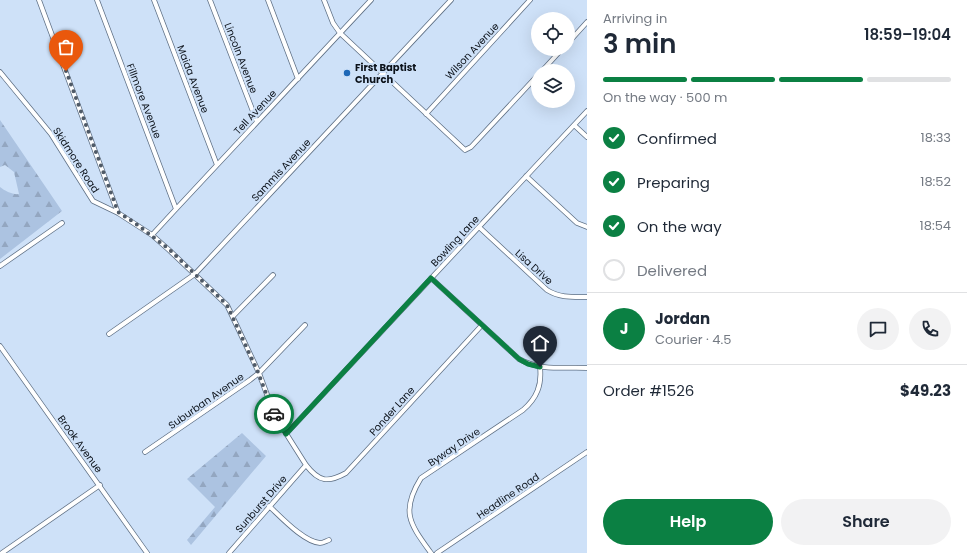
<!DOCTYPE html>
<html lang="en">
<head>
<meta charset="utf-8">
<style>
	body { margin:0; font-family:Poppins,sans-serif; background:#f2f2f3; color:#1f2937; height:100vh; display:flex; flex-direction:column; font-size:15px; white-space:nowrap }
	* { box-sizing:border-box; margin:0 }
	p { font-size:13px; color:#747a83 }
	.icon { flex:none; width:22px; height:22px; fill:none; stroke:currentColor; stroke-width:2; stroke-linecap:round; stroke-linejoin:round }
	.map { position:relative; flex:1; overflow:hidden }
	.drawer { display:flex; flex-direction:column; background:#fff; width:380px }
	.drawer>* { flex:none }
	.buttons { position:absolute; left:531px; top:12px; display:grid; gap:8px }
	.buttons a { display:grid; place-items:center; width:44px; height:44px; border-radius:50%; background:#fff; box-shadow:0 4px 16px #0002; font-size:20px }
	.pin { position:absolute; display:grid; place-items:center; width:34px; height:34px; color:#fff; margin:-41px -17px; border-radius:50% 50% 50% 0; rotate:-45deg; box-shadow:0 0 4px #0007 }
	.pin .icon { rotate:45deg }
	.courier { position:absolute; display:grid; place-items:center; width:40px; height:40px; margin:-20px; border:3px solid #0b8043; border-radius:50%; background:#fff; color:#222; box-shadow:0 1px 5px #0007 }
	.headline em { font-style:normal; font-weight:600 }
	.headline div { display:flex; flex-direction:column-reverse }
	.headline { display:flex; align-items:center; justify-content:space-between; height:68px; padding:0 16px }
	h1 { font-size:26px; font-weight:600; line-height:30px }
	.bar { display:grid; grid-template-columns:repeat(4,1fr); gap:6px 4px; align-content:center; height:48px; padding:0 16px }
	.bar i { height:5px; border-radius:3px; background:#e0e1e3 }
	.bar .selected { background:#0b8043 }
	.bar p { grid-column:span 4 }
	.line { display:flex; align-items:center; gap:10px; padding:0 16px; border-top:1px solid #e0e1e3 }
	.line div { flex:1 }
	.round { display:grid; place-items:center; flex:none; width:42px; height:42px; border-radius:21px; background:#f2f2f3 }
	ol { padding:0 16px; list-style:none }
	li { display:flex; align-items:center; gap:12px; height:44px }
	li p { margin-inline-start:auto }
	li .icon { padding:4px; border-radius:50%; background:#0b8043; color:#fff; stroke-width:4 }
	li:last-child { color:#747a83 }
	li i { width:22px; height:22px; border:2px solid #e0e1e3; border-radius:50% }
	.action { display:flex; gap:8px; margin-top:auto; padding:8px 16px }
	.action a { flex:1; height:46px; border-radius:24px; background:#0b8043; color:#fff; font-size:16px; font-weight:600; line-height:46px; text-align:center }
	.action a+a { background:#f2f2f3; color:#1f2937 }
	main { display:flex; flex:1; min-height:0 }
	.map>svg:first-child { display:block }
	.forest { fill:url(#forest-firs) }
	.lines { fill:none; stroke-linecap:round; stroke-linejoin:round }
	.street-casing { stroke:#5f7085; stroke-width:5.5 }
	.street { stroke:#fff; stroke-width:4 }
	.done { stroke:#4f5a67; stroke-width:4; stroke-dasharray:0 7.2 }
	.route { stroke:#0b8043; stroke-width:5 }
	.poi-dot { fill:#1e68b7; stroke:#cee1f8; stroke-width:1.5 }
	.labels { text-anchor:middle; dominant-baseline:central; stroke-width:4; stroke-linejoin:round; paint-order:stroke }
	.street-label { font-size:10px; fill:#0b1119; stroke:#cee1f8 }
	.poi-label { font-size:10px; font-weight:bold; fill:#0b1119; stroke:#cee1f8; text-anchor:start }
</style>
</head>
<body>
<main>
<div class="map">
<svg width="587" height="553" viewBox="0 0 587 553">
	<defs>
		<pattern id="forest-firs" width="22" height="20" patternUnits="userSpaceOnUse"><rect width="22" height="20" fill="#acc3e1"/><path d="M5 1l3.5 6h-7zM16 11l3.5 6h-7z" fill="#93a6c0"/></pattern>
	</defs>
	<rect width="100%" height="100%" fill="#cee1f8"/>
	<path class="forest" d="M0 120 62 211 0 259V187C5 191 13 195 19 194L14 172 5 165 0 167Z
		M242 433 266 456 191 545 187 540 215 507 187 479Z"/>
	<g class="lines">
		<defs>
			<path id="street" d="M39 0 118 213
				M97 0 176 209
				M154 0 217 165
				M210 0 257 122
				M268 0 298 79
				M324 0 333 23 340 33 465 150 471 147 538 75
				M568 43 587 22
				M542 71 562 49
				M0 72 51 134 93 201 118 213 152 235 169 250 227 305 259 373 275 416 306 465C319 482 328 483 346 473L482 325
				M426 114 530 0
				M574 125 587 137
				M526 176 577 223 587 227
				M479 227 547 290C560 298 572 297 587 297
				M152 235 176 209 371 0
				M0 266 62 223
				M431 278 519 359C540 371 564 367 587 368
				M233 316 273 275
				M109 334 195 274 451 0
				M0 346 147 553
				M286 434 587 111
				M145 452 250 380 259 373 305 325
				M269 506C281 517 304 542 320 543 323 543 326 541 329 540
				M2 553 100 485
				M229 553 306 465
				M431 553C410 524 400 512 421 478L523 410C537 398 542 385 540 367
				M437 553 587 452"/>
		</defs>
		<use href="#street" class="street-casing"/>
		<use href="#street" class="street"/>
	</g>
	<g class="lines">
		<path class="done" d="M66 71 118 212 135 223 170 250 227 305 258 372 274 414"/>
		<path class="route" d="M274 414 286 434 431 278 519 359 528 364 540 367"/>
	</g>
	<circle class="poi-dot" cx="347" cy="73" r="4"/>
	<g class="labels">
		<g class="street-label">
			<text transform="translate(472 51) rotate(-47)">Wilson Avenue</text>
			<text transform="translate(241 58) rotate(69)">Lincoln Avenue</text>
			<text transform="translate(193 79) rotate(69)">Maida Avenue</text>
			<text transform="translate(144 101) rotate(69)">Fillmore Avenue</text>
			<text transform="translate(255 112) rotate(-47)">Tell Avenue</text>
			<text transform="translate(76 160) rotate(57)">Skidmore Road</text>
			<text transform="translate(281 170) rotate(-47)">Sammis Avenue</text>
			<text transform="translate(455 241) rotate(-47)">Bowling Lane</text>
			<text transform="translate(534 267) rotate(42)">Lisa Drive</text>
			<text transform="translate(206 401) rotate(-35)">Suburban Avenue</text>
			<text transform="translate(392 411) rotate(-48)">Ponder Lane</text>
			<text transform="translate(80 444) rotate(54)">Brook Avenue</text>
			<text transform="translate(454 447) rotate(-34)">Byway Drive</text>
			<text transform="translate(508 496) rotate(-34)">Headline Road</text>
			<text transform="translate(261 504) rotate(-49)">Sunburst Drive</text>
		</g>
		<g class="poi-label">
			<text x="355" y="67">First Baptist<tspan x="355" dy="12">Church</tspan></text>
		</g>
	</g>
</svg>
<div class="buttons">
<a><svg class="icon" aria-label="locate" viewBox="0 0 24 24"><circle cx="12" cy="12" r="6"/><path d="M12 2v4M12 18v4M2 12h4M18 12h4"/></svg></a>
<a><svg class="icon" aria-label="layers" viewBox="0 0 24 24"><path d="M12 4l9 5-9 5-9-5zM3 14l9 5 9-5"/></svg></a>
</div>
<div class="pin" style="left:66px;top:71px;background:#ea580c"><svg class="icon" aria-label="bag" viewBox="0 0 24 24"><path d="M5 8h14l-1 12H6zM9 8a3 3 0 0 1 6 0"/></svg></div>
<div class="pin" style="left:540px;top:367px;background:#1f2937"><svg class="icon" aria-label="home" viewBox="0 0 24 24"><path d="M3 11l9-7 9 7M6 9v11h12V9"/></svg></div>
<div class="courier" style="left:274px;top:414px"><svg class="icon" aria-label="car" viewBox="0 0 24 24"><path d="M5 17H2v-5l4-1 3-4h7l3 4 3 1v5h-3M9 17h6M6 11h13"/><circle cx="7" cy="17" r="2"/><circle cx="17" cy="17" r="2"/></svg></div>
</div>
<section class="drawer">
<div class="headline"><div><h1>3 min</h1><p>Arriving in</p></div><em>18:59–19:04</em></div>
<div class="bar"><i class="selected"></i><i class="selected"></i><i class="selected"></i><i></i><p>On the way · 500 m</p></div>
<ol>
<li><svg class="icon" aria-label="check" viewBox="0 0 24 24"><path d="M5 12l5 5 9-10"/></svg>Confirmed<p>18:33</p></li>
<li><svg class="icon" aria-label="check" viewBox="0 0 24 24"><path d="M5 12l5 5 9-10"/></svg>Preparing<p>18:52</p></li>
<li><svg class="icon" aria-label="check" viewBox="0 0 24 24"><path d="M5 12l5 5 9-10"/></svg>On the way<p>18:54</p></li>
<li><i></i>Delivered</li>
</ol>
<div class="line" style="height:72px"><b class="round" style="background:#0b8043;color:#fff">J</b><div><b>Jordan</b><p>Courier · 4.5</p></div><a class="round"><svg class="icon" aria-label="chat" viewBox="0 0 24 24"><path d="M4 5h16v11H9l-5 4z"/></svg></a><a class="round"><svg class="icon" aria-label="phone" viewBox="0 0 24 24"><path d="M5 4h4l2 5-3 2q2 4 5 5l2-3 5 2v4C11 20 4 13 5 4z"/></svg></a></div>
<div class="line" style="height:52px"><div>Order #1526</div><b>$49.23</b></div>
<div class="action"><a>Help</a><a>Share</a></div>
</section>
</main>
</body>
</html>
